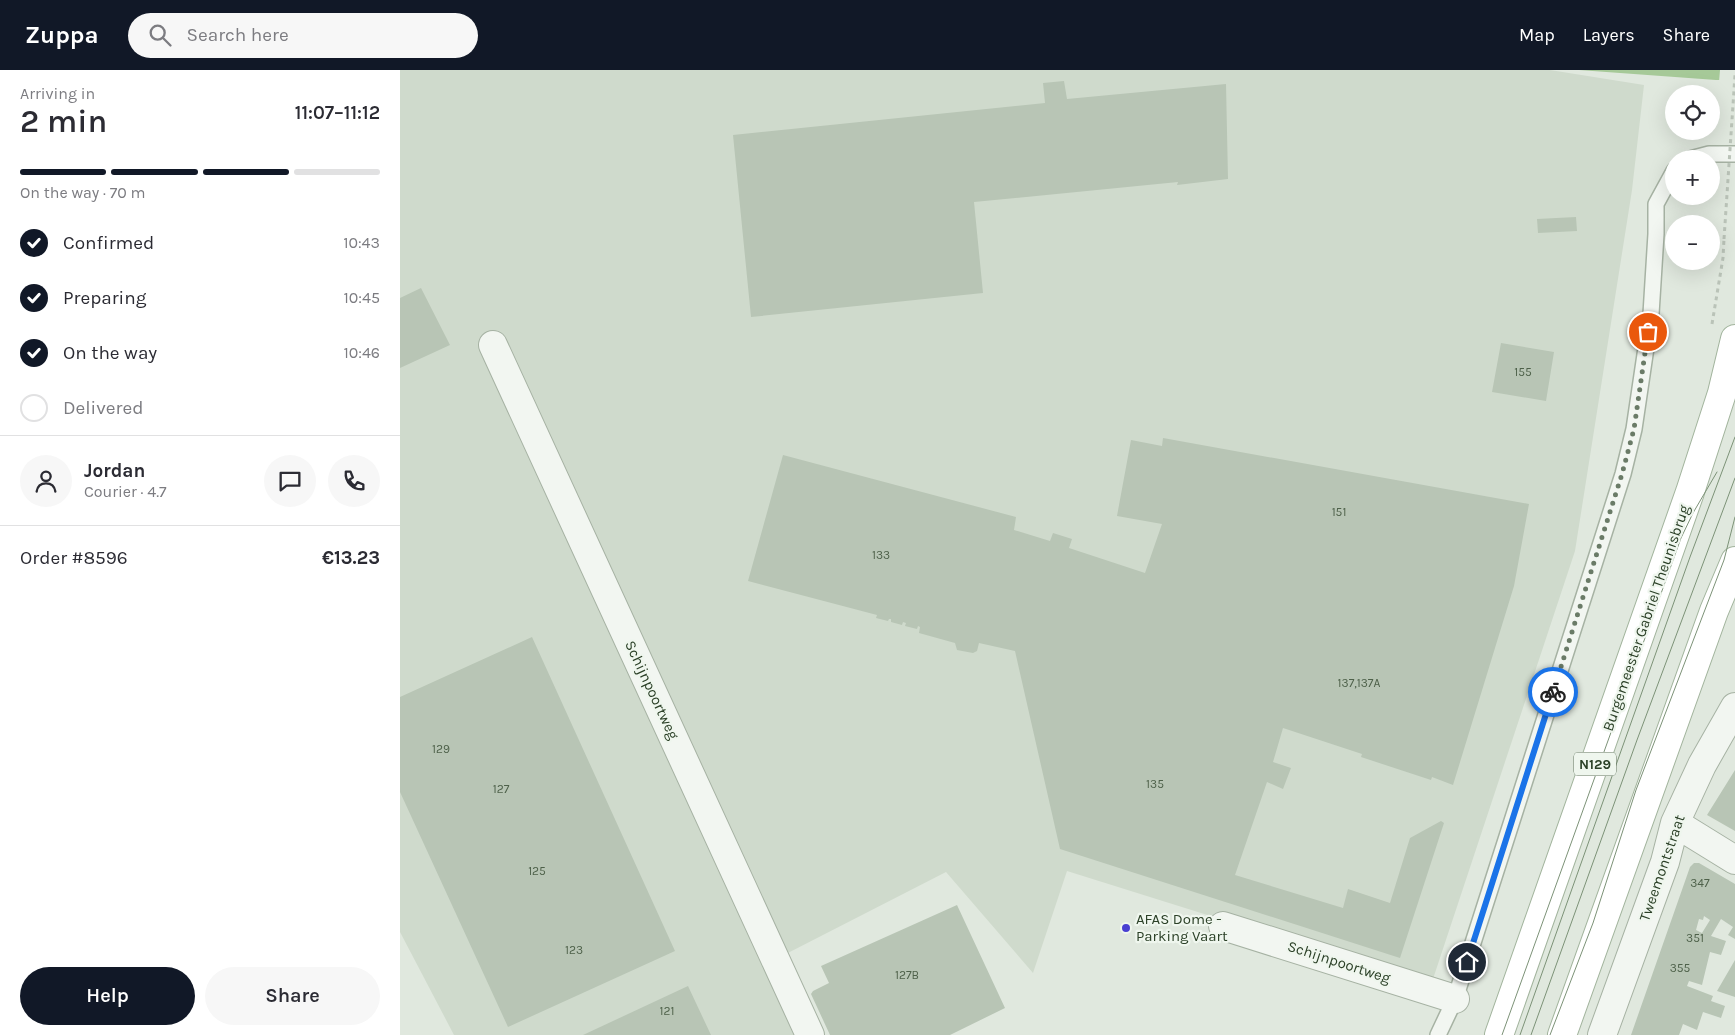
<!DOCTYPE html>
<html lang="en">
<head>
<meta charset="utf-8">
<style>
	body { margin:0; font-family:Karla,sans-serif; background:#f7f7f7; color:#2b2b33; height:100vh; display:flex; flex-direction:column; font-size:19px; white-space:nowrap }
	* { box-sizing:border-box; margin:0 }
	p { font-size:16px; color:#7c7c81 }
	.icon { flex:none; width:28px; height:28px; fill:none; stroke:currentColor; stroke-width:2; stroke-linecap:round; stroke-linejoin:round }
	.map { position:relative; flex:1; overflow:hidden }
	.side { display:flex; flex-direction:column; background:#fff; width:400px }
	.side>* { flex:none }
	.buttons { position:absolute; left:1265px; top:15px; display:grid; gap:10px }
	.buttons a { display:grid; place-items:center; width:55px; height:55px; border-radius:50%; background:#fff; box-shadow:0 5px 20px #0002; font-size:25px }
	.pin { position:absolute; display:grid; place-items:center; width:42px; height:42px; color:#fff; margin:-21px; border:2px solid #fff; border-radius:50%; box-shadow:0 1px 5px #0007 }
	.courier { position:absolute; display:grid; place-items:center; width:50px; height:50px; margin:-25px; border:4px solid #1a73e8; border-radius:50%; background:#fff; color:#222; box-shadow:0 1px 6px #0007 }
	.head em { font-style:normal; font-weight:600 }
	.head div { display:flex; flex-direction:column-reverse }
	.head { display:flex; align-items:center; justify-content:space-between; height:85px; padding:0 20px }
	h1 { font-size:32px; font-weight:600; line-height:38px }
	.bar { display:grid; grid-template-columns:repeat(4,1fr); gap:8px 5px; align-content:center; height:60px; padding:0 20px }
	.bar i { height:6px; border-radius:4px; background:#e1e1e2 }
	.bar .current { background:#111827 }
	.bar p { grid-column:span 4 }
	.line { display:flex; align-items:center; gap:12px; padding:0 20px; border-top:1px solid #e1e1e2 }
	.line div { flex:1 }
	.round { display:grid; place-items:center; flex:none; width:52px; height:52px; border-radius:26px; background:#f7f7f7 }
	ol { padding:0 20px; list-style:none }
	li { display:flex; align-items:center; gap:15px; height:55px }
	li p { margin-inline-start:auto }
	li .icon { padding:5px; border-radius:50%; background:#111827; color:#fff; stroke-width:4 }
	li:last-child { color:#7c7c81 }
	li i { width:28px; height:28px; border:2px solid #e1e1e2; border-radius:50% }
	.button { display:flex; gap:10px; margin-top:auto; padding:10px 20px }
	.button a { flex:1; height:58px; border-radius:30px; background:#111827; color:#fff; font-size:20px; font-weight:600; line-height:58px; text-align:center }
	.button a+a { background:#f7f7f7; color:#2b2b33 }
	header { display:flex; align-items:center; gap:30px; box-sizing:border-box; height:70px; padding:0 25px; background:#111827; color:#fff }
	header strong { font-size:24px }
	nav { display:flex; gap:28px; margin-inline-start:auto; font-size:18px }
	.search { width:350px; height:45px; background:#f7f7f7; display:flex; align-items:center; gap:12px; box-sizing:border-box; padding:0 18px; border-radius:28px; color:#7c7c81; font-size:19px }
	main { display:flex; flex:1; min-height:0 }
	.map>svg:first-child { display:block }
	.built { fill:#cfdacc }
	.water { fill:#a6c998 }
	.pier { fill:#e0e8de }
	.building { fill:#b8c5b5; fill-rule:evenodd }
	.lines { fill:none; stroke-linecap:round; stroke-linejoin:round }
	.lane-casing { stroke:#a6b2a3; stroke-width:18 }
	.street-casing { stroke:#a6b2a3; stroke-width:30 }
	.primary-casing { stroke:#a2b49d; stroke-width:30 }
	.path { stroke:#bac3b8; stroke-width:3; stroke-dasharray:4 4; stroke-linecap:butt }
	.lane { stroke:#f2f6f1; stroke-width:15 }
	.street { stroke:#f2f6f1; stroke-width:28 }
	.primary { stroke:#fff; stroke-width:28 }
	.tram { stroke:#7c9277; stroke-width:1 }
	.path-bridge { stroke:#bac3b8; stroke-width:3; stroke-dasharray:4 4; stroke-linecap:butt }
	.done { stroke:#6a7b67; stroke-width:5; stroke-dasharray:0 9 }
	.route { stroke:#1a73e8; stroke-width:6 }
	.poi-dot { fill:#483fd1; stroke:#eff6ee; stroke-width:2 }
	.labels { text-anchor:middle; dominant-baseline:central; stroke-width:4.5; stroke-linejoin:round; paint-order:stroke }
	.number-label { font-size:12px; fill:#4e614a }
	.shield { fill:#eff6ee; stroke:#667763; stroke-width:1 }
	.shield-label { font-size:14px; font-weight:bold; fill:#2b4027 }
	.street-label { font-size:15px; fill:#2b4027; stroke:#eff6ee }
	.poi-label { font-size:15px; fill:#2b4027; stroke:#eff6ee; text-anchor:start }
</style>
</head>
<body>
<header>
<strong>Zuppa</strong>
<div class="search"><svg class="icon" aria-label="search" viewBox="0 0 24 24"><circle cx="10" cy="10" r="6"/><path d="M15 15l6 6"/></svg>Search here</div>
<nav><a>Map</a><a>Layers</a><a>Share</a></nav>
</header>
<main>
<section class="side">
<div class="head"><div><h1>2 min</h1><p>Arriving in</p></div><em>11:07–11:12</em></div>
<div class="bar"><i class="current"></i><i class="current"></i><i class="current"></i><i></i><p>On the way · 70 m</p></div>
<ol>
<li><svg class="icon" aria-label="check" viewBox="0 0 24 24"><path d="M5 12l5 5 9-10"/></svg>Confirmed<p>10:43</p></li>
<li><svg class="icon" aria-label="check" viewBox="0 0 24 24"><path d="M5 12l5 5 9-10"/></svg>Preparing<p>10:45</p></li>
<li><svg class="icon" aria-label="check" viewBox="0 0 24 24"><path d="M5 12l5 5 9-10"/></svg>On the way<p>10:46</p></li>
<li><i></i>Delivered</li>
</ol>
<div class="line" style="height:90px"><a class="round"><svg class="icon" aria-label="person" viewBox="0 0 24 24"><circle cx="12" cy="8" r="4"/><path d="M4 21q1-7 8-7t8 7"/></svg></a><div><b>Jordan</b><p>Courier · 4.7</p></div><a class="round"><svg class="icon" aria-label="chat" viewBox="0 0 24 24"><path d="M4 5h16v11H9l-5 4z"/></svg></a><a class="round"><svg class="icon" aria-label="phone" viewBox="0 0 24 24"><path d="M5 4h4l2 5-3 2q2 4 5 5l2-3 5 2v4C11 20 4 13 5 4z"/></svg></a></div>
<div class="line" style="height:65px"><div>Order #8596</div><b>€13.23</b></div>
<div class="button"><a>Help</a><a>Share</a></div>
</section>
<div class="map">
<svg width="1335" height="965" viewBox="0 0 1335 965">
	<rect width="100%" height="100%" fill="#e0e8de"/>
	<path class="built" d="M0 0H1150L1244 15 1232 120 1175 481 1031 915 667 801 633 903 546 802 380 887 405 965H54L0 862Z"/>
	<path class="water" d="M1179 0H1335V10H1316Z"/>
	<path class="pier" d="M1320 0H1335V12H1319Z"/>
	<path class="building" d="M664 11 667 29 826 14 828 109 777 115 778 112 574 132 583 223 351 247 333 65 645 33 643 13Z
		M1176 147 1177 161 1138 163 1137 149Z
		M21 218 50 275 0 298V228Z
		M1101 273 1154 282 1146 331 1092 322Z
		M763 368 1129 434 1114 516 1053 715 1032 707 1031 710 961 687 962 684 883 658 873 692 891 698 883 719 867 712 835 805 943 838 948 819 990 833 1010 768 1041 751 1044 753 1000 888 660 779 615 581 579 573 577 581 573 583 557 580 555 573 519 563 520 557 518 556 517 559 505 556 506 553 503 552 502 555 491 552V549H489L488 551 476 548 477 545 348 511 383 385 616 447 614 460 650 471 653 463 672 469 669 478 745 503 762 454 717 446 731 370 762 376Z
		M132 567 275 881 108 957 0 722V627Z
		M1335 700V761L1307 745Z
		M1294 793H1299L1335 814V869L1328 865 1333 857 1321 849 1311 866 1326 871 1321 885 1310 882 1302 915 1289 911 1287 916 1313 926 1311 931 1325 936 1321 948 1303 942 1297 960 1283 954 1279 965H1231L1290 797ZM1304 846 1310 850 1302 863 1296 860 1299 849 1303 850Z
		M557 835 605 938 550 965H430L411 924 413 921 429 913 421 896Z
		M1335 890V927L1317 921Z
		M288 916 311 965H183Z"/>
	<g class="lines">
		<defs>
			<path id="lane" d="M1290 89 1309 84H1335
				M1038 965 1055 929 1223 404 1234 359 1251 244 1256 164V134L1274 101"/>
			<path id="street" d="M93 275 410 965
				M1275 753 1335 790
				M823 856 1055 929
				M1202 965 1265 792 1275 753 1302 695 1335 637"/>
			<path id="primary" d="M1099 965 1290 422 1322 323 1335 269
				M1162 965 1314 541 1335 491"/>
		</defs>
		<use href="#lane" class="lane-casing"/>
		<use href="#street" class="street-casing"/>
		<use href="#primary" class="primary-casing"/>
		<path class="path" d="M1312 254 1323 188 1324 169"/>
		<use href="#lane" class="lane"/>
		<use href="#street" class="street"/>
		<use href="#primary" class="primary"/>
		<path class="tram" d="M1102 965 1281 468 1293 443 1317 402
			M1120 965 1290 487 1335 367
			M1131 965 1237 670 1335 408
			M1150 965 1193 853 1236 720 1324 490 1335 447"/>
		<path class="path-bridge" d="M1324 169 1335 5"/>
	</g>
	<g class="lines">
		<path class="done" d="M1153 622 1222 404 1234 359 1248 262"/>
		<path class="route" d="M1067 892 1153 622"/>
	</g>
	<circle class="poi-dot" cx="726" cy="858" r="5"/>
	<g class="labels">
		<g class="number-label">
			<text x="1123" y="302">155</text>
			<text x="939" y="442">151</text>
			<text x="481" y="485">133</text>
			<text x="959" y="613">137,137A</text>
			<text x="41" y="679">129</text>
			<text x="755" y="714">135</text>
			<text x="101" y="719">127</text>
			<text x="137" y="801">125</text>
			<text x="1300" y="813">347</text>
			<text x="1295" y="868">351</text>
			<text x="174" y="880">123</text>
			<text x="1280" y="898">355</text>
			<text x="507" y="905">127B</text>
			<text x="267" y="941">121</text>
		</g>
		<rect class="shield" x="1174" y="682.5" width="42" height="23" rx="4"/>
		<g class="shield-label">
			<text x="1195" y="694">N129</text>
		</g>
		<g class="street-label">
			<text transform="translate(1246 548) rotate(-71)">Burgemeester Gabriel Theunisbrug</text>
			<text transform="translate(252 620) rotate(65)">Schijnpoortweg</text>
			<text transform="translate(1262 798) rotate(-71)">Tweemontstraat</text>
			<text transform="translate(939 892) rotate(18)">Schijnpoortweg</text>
		</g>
		<g class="poi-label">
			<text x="736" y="849">AFAS Dome -<tspan x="736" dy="17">Parking Vaart</tspan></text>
		</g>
	</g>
</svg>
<div class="buttons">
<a><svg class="icon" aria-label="locate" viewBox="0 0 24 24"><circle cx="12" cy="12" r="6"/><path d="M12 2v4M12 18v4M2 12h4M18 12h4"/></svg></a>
<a>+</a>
<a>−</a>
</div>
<div class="pin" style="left:1248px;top:262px;background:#ea580c"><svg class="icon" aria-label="bag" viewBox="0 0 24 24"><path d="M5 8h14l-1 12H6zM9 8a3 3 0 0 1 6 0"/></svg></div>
<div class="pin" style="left:1067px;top:892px;background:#1f2937"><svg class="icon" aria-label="home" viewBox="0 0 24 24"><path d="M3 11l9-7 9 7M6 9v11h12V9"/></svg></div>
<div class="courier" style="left:1153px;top:622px"><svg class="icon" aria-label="bike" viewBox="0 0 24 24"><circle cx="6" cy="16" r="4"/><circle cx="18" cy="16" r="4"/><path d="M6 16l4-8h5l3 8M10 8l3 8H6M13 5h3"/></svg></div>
</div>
</main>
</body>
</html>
